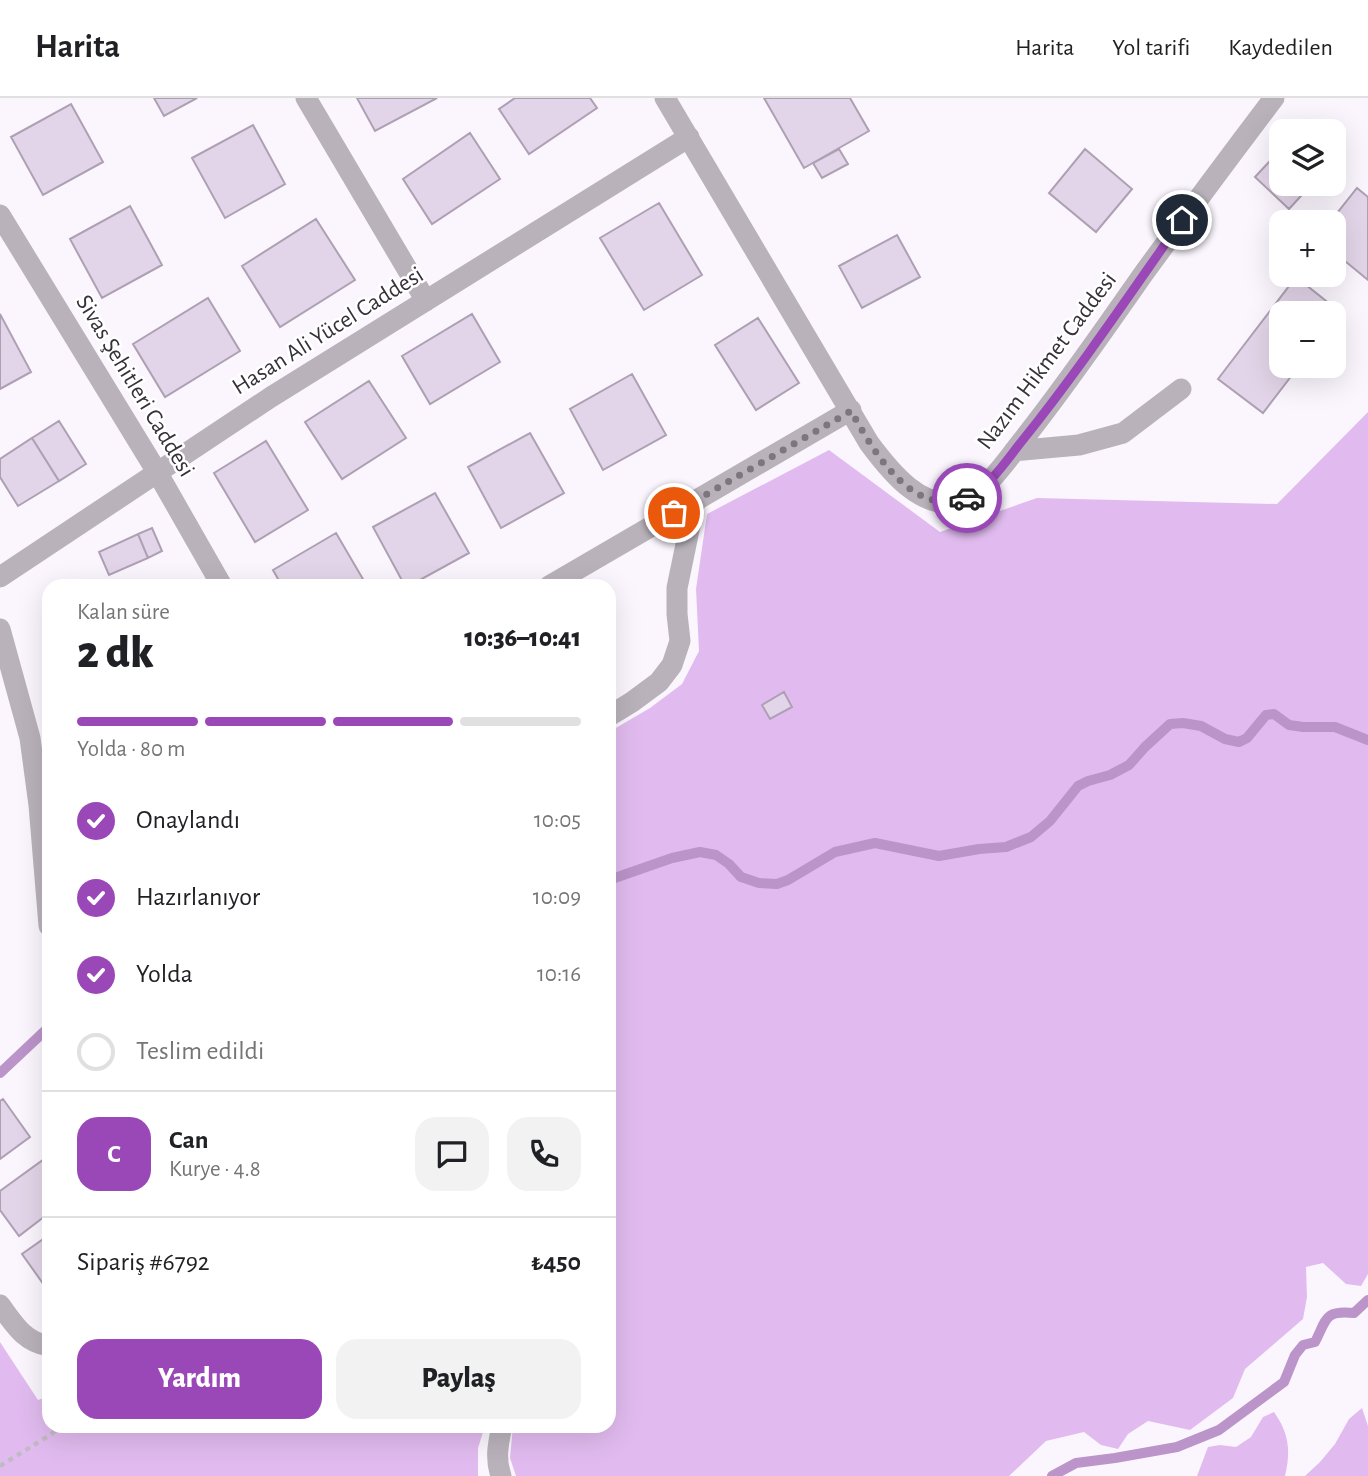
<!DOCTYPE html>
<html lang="tr">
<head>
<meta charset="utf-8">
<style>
	body { margin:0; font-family:"Alegreya Sans",sans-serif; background:#f2f2f2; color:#202124; height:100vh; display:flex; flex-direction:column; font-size:26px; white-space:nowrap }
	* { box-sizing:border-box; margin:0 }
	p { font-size:23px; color:#757577 }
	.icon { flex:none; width:38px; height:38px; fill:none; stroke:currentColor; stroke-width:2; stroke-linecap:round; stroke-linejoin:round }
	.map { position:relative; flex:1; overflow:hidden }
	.details { position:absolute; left:42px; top:481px; width:574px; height:854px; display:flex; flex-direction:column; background:#fff; border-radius:21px; box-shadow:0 7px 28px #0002 }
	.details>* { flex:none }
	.tools { position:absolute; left:1269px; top:21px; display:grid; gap:14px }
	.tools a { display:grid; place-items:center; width:77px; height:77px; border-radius:14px; background:#fff; box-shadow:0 7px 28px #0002; font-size:35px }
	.pin { position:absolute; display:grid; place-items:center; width:60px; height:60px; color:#fff; margin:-30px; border:4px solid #fff; border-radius:50%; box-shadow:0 2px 7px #0007 }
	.courier { position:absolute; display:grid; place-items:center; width:70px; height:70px; margin:-35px; border:5px solid #9a48b7; border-radius:50%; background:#fff; color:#222; box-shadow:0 2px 9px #0007 }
	.head em { font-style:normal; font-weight:800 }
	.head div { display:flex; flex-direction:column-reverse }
	.head { display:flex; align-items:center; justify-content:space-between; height:119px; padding:0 35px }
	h1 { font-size:46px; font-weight:800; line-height:52px }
	.bar { display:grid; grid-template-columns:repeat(4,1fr); gap:10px 7px; align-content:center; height:84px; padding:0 35px }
	.bar i { height:9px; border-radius:5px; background:#e0e0e0 }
	.bar .selected { background:#9a48b7 }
	.bar p { grid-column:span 4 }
	.line { display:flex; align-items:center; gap:18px; padding:0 35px; border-top:2px solid #e0e0e0 }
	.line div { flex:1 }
	.round { display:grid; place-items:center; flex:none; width:74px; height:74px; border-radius:21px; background:#f2f2f2 }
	ol { padding:0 35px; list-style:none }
	li { display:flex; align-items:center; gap:21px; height:77px }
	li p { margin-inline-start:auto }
	li .icon { padding:7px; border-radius:50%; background:#9a48b7; color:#fff; stroke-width:4 }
	li:last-child { color:#757577 }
	li i { width:38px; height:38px; border:4px solid #e0e0e0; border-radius:50% }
	.action { display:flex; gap:14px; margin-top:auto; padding:14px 35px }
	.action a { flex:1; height:80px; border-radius:21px; background:#9a48b7; color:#fff; font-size:28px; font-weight:800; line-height:80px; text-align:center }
	.action a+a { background:#f2f2f2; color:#202124 }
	header { display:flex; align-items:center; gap:42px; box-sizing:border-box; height:98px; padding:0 35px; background:#fff; border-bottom:2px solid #e0e0e0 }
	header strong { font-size:33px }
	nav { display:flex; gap:38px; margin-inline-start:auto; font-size:24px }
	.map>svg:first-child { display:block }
	.green { fill:#e1bbef }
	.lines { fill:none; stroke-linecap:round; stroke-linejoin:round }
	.stream { stroke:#bb94ca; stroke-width:10 }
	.building { fill:#e3d5e9; stroke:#ada0b3; stroke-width:2 }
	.path { stroke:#c0bbc3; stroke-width:4.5; stroke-dasharray:5 5; stroke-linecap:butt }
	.minor { stroke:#b9b2bb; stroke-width:21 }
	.done { stroke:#7c767e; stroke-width:7; stroke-dasharray:0 12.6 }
	.route { stroke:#9a48b7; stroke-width:9 }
	.labels { text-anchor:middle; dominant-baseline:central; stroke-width:5; stroke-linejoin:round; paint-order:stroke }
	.street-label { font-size:24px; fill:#373139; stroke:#fff }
</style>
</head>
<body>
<header>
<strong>Harita</strong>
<nav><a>Harita</a><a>Yol tarifi</a><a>Kaydedilen</a></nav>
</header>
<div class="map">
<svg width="1368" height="1378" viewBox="0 0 1368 1378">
	<rect width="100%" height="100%" fill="#fbf6fe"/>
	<path class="green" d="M1368 314V1176L1361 1188 1346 1186 1323 1165 1306 1169 1307 1199 1303 1221 1245 1271 1233 1300 1190 1332 1148 1323 1128 1336 1118 1351 1101 1347 1084 1334 1046 1343 1009 1378H516L510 1360 513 1328H609V634L650 610 682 586 699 553 696 491 707 416 829 352 940 434 1037 400 1277 406Z
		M0 1244 38 1302 49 1298V1328H95L97 1332 103 1328H485L478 1350V1378H0Z
		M1362 1310 1368 1328V1378H1305L1320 1364 1335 1346 1349 1321Z
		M1274 1314C1289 1335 1291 1353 1285 1378H1197L1208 1349 1220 1347 1236 1349 1251 1339 1263 1319Z"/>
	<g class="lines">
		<path class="stream" d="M609 782 672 760 700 754 716 757 729 766 741 779 759 785 777 786 788 782 835 754 875 745 939 758 979 751 1006 749 1031 739 1050 723 1078 688 1088 683 1110 677 1129 667 1145 649 1170 626 1183 625 1201 628 1225 641 1239 644 1247 640 1266 617 1274 616 1289 627 1303 629H1335L1368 642
			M0 975 49 929
			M1052 1378 1076 1365 1115 1360 1177 1349 1219 1332 1284 1284 1295 1257 1303 1247 1315 1244C1327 1221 1324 1212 1354 1215L1368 1202"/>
	</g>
	<path class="building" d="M154 0H197L164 18Z
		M357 0H437L375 33Z
		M515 0H590L597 10 529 56 499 11Z
		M764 0H850L869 33 804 70Z
		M71 6 103 64 43 97 11 39Z
		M253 27 285 86 225 120 192 60Z
		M470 35 500 81 432 126 403 81Z
		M839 51 848 66 822 80 813 65Z
		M1085 51 1132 91 1096 134 1049 95Z
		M1281 51V86H1312L1289 111 1255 79Z
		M1357 90 1368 99V182L1334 154V124H1330Z
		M659 105 702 177 644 212 600 140Z
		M130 108 162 167 102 200 70 141Z
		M316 121 355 182 280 229 242 168Z
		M897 137 920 179 862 210 839 168Z
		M1296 179 1340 214 1334 223V215H1281V268H1299L1263 315 1218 281Z
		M208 200 240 253 165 299 133 246Z
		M0 216 31 274 0 291Z
		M472 216 500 264 430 306 402 258Z
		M758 220 799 285 756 312 715 247Z
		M632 276 666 337 603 372 570 311Z
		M369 283 406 340 342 381 305 324Z
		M59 323 86 366 59 383 32 340Z
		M530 335 564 395 501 430 468 369Z
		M32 340 59 383 18 408 0 379V361Z
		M266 343 308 412 255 444 214 375Z
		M435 395 469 455 409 488H405L373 429Z
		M152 430 162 453 148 460 138 436Z
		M336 435 367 488H282L273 472Z
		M138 436 148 460 109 477 99 454Z
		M784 594 792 609 770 621 762 607Z
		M3 1001 30 1039 0 1061V1003Z
		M47 1059 49 1062V1115L19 1138 0 1112V1093Z
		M49 1137V1194L22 1156Z"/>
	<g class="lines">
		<path class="path" d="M0 1368 50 1337 61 1328"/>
		<path class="minor" d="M306 0 426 203
			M665 0 869 345C889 372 923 416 962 402 986 394 1007 362 1022 343 1065 289 1104 232 1144 175 1187 116 1230 58 1274 0
			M0 117 157 374 222 488
			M1014 353 1079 347 1123 335 1181 291
			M0 479 271 299 689 39
			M549 488 851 312
			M0 531 30 640 39 707 49 828
			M609 618 632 604 659 584 672 567 680 543 677 516V490L695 403
			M0 1207C14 1226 24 1244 49 1248
			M501 1378C495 1361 498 1346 502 1328"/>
	</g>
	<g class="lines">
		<path class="done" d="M674 415 851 313C868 343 891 384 924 399 929 402 935 402 940 403 949 405 959 404 967 400"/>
		<path class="route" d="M967 400C990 388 1006 363 1022 343 1079 272 1130 196 1182 122"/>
	</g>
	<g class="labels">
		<g class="street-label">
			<text transform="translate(328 233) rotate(-32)">Hasan Ali Yücel Caddesi</text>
			<text transform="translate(1047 263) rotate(-53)">Nazım Hikmet Caddesi</text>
			<text transform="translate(135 288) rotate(59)">Sivas Şehitleri Caddesi</text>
		</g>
	</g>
</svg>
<div class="tools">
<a><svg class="icon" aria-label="layers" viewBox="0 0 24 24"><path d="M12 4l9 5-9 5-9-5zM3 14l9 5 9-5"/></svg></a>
<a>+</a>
<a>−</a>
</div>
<div class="pin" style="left:674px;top:415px;background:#ea580c"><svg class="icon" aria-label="bag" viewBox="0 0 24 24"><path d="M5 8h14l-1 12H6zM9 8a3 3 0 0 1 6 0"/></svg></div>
<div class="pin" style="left:1182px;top:122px;background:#1f2937"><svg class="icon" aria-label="home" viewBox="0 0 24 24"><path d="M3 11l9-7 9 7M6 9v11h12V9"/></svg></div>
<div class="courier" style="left:967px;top:400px"><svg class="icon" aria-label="car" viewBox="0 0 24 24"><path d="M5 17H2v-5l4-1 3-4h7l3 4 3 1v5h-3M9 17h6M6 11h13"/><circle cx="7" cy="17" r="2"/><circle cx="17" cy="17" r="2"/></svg></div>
<section class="details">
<div class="head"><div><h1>2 dk</h1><p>Kalan süre</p></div><em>10:36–10:41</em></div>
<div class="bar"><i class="selected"></i><i class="selected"></i><i class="selected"></i><i></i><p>Yolda · 80 m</p></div>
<ol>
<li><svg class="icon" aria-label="check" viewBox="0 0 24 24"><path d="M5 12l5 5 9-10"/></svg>Onaylandı<p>10:05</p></li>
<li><svg class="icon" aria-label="check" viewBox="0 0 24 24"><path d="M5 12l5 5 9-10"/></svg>Hazırlanıyor<p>10:09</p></li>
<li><svg class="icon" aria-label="check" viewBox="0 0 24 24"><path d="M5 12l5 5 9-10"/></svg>Yolda<p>10:16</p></li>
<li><i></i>Teslim edildi</li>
</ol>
<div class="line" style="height:126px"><b class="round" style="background:#9a48b7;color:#fff">C</b><div><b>Can</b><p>Kurye · 4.8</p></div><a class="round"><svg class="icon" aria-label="chat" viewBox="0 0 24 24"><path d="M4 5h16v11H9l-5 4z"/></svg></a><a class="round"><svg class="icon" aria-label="phone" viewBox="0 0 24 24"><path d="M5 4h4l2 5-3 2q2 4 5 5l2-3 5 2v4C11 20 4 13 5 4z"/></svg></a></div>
<div class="line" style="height:91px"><div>Sipariş #6792</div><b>₺450</b></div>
<div class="action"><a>Yardım</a><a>Paylaş</a></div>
</section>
</div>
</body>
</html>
